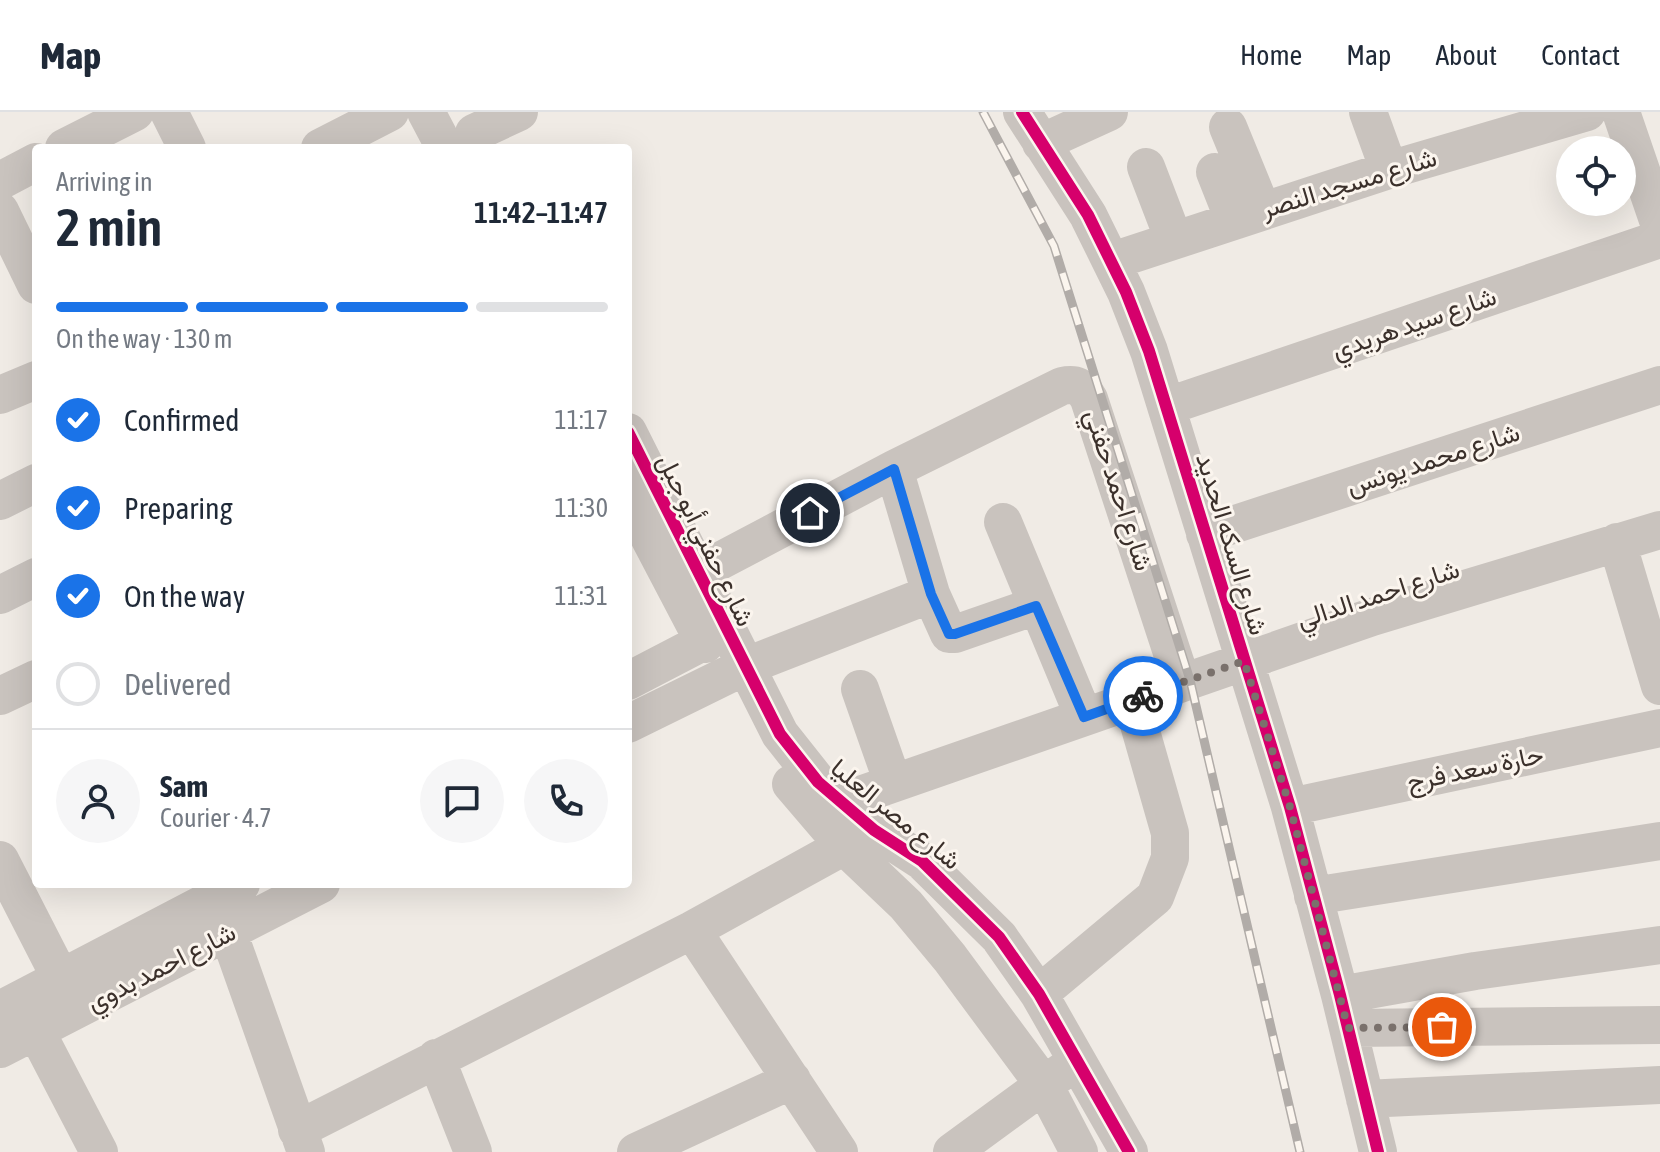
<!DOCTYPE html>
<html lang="en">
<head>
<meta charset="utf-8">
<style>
	body { margin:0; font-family:"Asap Condensed",Vazirmatn,sans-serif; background:#f6f6f7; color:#1f2937; height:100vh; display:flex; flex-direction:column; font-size:30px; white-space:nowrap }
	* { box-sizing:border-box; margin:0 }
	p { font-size:26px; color:#747a83 }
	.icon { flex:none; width:44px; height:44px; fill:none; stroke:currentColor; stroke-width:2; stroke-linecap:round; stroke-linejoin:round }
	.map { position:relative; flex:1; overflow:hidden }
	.panel { position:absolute; left:32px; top:32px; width:600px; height:744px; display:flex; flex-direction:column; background:#fff; border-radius:8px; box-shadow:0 8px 32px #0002 }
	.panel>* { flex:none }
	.controls { position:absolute; left:1556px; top:24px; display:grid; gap:16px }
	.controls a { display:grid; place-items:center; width:80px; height:80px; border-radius:50%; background:#fff; box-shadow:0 8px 32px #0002; font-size:40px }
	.pin { position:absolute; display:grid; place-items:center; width:68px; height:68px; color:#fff; margin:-34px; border:4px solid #fff; border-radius:50%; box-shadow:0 2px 8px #0007 }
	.courier { position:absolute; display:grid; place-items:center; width:80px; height:80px; margin:-40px; border:6px solid #1a73e8; border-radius:50%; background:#fff; color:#222; box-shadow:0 2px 10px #0007 }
	.headline em { font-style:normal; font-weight:600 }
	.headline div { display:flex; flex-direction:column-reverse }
	.headline { display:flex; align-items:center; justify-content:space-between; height:136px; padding:0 24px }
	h1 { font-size:52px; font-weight:600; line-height:60px }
	.bar { display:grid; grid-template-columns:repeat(4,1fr); gap:12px 8px; align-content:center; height:96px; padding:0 24px }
	.bar i { height:10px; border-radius:6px; background:#e0e1e3 }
	.bar .selected { background:#1a73e8 }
	.bar p { grid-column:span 4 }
	.line { display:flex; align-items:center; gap:20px; padding:0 24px; border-top:2px solid #e0e1e3 }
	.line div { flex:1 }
	.round { display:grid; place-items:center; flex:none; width:84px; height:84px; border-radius:42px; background:#f6f6f7 }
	ol { padding:0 24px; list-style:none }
	li { display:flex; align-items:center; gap:24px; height:88px }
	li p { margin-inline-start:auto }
	li .icon { padding:8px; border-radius:50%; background:#1a73e8; color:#fff; stroke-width:4 }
	li:last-child { color:#747a83 }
	li i { width:44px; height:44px; border:4px solid #e0e1e3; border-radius:50% }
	header { display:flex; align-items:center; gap:48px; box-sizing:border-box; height:112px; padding:0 40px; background:#fff; border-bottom:2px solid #e0e1e3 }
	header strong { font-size:38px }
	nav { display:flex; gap:44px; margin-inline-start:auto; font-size:28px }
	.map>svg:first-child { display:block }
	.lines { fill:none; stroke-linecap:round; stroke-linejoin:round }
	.minor { stroke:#c9c3be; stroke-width:38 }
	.rail-casing { stroke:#b1aca8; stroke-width:9 }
	.rail { stroke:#fbf5ee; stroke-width:6; stroke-dasharray:18; stroke-linecap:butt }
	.cycleway-casing { stroke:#fbf5ee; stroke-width:17 }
	.cycleway { stroke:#d6006c; stroke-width:12 }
	.done { stroke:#7a716c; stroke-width:8; stroke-dasharray:0 14.4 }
	.route { stroke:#1a73e8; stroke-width:10 }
	.labels { text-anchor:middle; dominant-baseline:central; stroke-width:6; stroke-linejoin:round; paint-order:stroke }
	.street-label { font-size:26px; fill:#3b302b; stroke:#fbf5ee }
</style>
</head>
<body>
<header>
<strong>Map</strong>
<nav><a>Home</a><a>Map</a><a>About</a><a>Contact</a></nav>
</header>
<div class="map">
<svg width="1660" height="1040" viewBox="0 0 1660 1040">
	<rect width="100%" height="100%" fill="#f0ebe5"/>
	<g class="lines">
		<path class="minor" d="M169 0 187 36
			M426 0 445 36
			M1022 0 1088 103 1126 180 1149 239 1290 695 1340 883 1378 1040
			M1368 0 1389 58
			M1621 0 1660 114
			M1228 15 1262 98
			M474 21 519 0
			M1041 31 1109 0
			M64 36 135 0
			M320 36 390 0
			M1146 55 1174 128
			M1215 60 1234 108
			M0 69 36 50
			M0 99 36 173
			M1112 149 1389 58 1587 0
			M0 283 36 268
			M1168 294 1660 127
			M628 320 780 622 818 670 874 718 922 749 999 825 1039 882 1129 1040
			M894 357 931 482 949 522H955L1036 494
			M628 385 705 532
			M0 389 36 371
			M1003 410 1084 605
			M1205 422 1660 273
			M1617 430 1660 574
			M699 460 894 357 1062 274C1076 271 1082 274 1089 287L1182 571
			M0 483 36 465
			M628 569 726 518
			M860 577 893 671
			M0 584 36 567
			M628 612 744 555 931 482
			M791 672 844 734 906 793 950 846 1044 973 1079 1040
			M840 690 1372 505 1660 418
			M1290 695 1660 616
			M0 748 61 867
			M1313 784 1660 729
			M220 797 306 1040
			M692 818 839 1040
			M1039 882 1155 785 1170 746V721L1132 588
			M1340 883 1475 859 1660 833
			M0 898 241 772
			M1348 916 1660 913
			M36 919 99 1040
			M0 937 321 772
			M436 946 473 1040
			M1365 987 1660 973
			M297 1018 692 818 866 722
			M636 1040 792 968
			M952 1040 1063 959"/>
		<defs>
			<path id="rail" d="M983 0 1054 134 1190 568 1300 1040"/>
		</defs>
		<use href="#rail" class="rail-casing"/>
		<use href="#rail" class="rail"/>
		<defs>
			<path id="cycleway" d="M1022 0 1088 103 1126 180 1149 239 1290 695 1340 883 1378 1040
				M628 320 780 622 818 670 874 718 922 749 999 825 1039 882 1129 1040"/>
		</defs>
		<use href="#cycleway" class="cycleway-casing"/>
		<use href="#cycleway" class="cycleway"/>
	</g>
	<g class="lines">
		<path class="done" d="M1143 584 1244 549 1290 695 1348 916 1442 915"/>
		<path class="route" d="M810 401 894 357 931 482 949 522H955L1036 494 1084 605 1143 584"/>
	</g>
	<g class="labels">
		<g class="street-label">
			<text transform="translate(1349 71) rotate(-17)">شارع مسجد النصر</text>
			<text transform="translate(1414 211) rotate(-19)">شارع سيد هريدي</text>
			<text transform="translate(1433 347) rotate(-18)">شارع محمد يونس</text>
			<text transform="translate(1119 378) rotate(72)">شارع احمد حفني</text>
			<text transform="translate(706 428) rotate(64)">شارع حفني أبو جبل</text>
			<text transform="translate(1232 432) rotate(73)">شارع السكه الحديد</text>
			<text transform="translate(1378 482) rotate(-18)">شارع احمد الدالي</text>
			<text transform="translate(1475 656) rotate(-12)">حارة سعد فرج</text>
			<text transform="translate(896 702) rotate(39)">شارع مصر العليا</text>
			<text transform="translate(161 855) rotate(-27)">شارع احمد بدوي</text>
		</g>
	</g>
</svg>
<div class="controls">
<a><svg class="icon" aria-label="locate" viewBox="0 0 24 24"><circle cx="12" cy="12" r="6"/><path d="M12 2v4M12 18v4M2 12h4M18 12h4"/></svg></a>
</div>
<div class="pin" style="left:1442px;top:915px;background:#ea580c"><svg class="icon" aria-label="bag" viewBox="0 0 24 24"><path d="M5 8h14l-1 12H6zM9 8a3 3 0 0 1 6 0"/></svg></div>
<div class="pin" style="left:810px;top:401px;background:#1f2937"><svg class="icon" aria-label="home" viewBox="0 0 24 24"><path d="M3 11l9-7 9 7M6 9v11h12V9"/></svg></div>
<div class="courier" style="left:1143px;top:584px"><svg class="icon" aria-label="bike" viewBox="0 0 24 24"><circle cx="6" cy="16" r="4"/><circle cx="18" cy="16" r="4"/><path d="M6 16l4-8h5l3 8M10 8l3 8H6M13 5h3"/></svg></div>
<section class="panel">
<div class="headline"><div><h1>2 min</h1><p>Arriving in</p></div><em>11:42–11:47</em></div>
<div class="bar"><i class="selected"></i><i class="selected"></i><i class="selected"></i><i></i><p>On the way · 130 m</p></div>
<ol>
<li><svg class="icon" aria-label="check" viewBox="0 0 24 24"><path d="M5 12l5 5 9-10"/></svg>Confirmed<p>11:17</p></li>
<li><svg class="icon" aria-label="check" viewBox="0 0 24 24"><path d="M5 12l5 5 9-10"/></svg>Preparing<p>11:30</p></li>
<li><svg class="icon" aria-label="check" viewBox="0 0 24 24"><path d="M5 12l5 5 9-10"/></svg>On the way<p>11:31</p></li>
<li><i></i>Delivered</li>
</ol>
<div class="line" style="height:144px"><a class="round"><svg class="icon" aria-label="person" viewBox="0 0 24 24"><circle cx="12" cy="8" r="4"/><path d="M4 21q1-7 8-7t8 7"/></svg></a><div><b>Sam</b><p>Courier · 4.7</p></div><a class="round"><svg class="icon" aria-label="chat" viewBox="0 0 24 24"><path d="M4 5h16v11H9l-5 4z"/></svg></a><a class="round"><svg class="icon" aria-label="phone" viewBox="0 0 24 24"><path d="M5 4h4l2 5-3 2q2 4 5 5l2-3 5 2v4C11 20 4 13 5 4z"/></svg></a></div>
</section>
</div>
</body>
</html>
